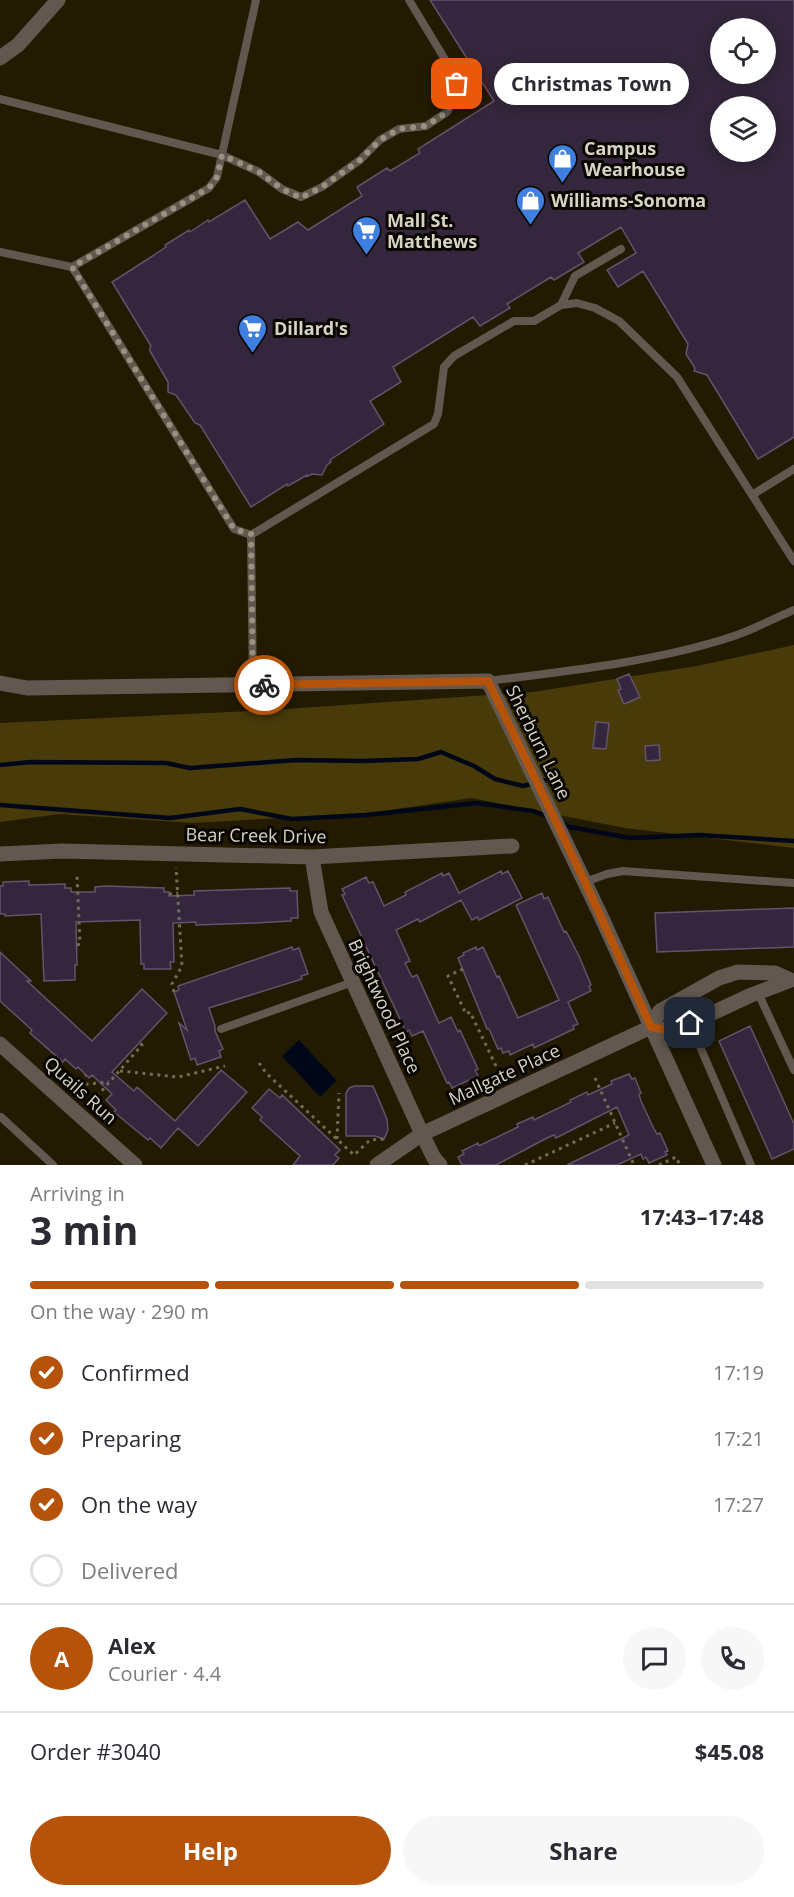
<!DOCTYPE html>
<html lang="en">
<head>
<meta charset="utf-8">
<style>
	body { margin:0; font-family:"Open Sans",sans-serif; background:#f7f7f7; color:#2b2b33; height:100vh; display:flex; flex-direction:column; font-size:22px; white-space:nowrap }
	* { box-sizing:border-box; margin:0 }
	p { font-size:20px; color:#7c7c81 }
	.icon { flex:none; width:33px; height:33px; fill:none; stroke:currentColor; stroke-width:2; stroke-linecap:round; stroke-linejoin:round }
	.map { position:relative; height:1165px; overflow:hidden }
	.side { display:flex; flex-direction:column; background:#fff; flex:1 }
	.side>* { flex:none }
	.fabs { position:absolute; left:710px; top:18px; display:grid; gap:12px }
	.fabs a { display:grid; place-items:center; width:66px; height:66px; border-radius:50%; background:#fff; box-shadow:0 3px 15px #0003; font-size:30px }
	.pin { position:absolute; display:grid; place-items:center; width:51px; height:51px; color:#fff; margin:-26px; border-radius:12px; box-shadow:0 3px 9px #0006 }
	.courier { position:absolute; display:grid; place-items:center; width:60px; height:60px; margin:-30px; border:4px solid #b45309; border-radius:50%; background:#fff; color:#222; box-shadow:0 2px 8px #0007 }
	.bubble { position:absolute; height:42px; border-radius:21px; background:#fff; box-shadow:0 3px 15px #0003; font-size:20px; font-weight:700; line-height:42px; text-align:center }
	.headline em { font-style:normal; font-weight:700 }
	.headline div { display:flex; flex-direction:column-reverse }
	.headline { display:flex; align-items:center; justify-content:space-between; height:102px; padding:0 30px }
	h1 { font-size:39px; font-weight:700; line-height:45px }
	.bar { display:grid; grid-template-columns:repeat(4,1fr); gap:9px 6px; align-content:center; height:72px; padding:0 30px }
	.bar i { height:8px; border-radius:4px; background:#e1e1e2 }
	.bar .current { background:#b45309 }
	.bar p { grid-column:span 4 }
	.line { display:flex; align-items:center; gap:15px; padding:0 30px; border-top:2px solid #e1e1e2 }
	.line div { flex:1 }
	.round { display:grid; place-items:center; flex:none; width:63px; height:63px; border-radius:32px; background:#f7f7f7 }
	ol { padding:0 30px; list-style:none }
	li { display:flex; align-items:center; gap:18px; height:66px }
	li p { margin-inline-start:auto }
	li .icon { padding:6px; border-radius:50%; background:#b45309; color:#fff; stroke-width:4 }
	li:last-child { color:#7c7c81 }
	li i { width:33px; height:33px; border:3px solid #e1e1e2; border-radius:50% }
	.button { display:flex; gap:12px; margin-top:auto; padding:12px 30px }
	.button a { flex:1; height:69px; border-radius:36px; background:#b45309; color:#fff; font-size:24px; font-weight:700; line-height:69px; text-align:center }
	.button a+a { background:#f7f7f7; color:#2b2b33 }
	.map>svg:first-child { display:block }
	.green { fill:#483b09 }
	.water { fill:#000719 }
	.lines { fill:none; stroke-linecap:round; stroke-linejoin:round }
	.stream { stroke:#000719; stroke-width:4.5 }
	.building { fill:#34263c; stroke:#64536c; stroke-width:1.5; fill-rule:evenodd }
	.path { stroke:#726c56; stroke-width:3; stroke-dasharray:3 4.5; stroke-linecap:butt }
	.service { stroke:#63584f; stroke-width:8 }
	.minor { stroke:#63584f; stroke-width:15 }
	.done { stroke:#989380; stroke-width:6; stroke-dasharray:0 10.8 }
	.route { stroke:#b45309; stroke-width:8 }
	.labels { text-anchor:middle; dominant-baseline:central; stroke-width:6; stroke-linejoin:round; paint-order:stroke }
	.poi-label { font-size:18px; font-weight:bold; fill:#d8d4c4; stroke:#090601; text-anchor:start }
	.street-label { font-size:18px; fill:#d8d4c4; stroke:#090601 }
</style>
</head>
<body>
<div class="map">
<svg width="794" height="1165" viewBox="0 0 794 1165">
	<rect width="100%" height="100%" fill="#221b01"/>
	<path class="green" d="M794 645V848L625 828 471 798 370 813 192 823 60 814 0 822V723L272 710 533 692 697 666Z"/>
	<path class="water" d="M299 1040 337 1081 320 1097 282 1056Z"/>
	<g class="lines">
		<path class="stream" d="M0 765 31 762 166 763 190 768 296 760 363 761 418 759 441 752 474 766 495 779 523 786 546 780
			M0 805 170 818 240 809 292 819 366 815 477 803 533 811 549 817
			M562 823 570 827 630 838 699 835 794 841"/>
	</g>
	<path class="building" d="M430 0H794V437L758 459 707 375 694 371 695 368 686 354 688 344 643 271 618 287 607 270 636 253 621 227 578 253 584 262 554 280 551 277 507 304 510 308 480 326 473 317 393 367 401 382 370 401 384 424 330 460 331 462 327 465 322 475 312 474 308 476 307 475 288 486 287 484 251 507 200 425 195 423 176 395 168 392V382L150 351V347L151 346 112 282 148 259 166 247 165 245 189 230 190 232 208 220 209 222 245 200 270 239 298 222 308 230 362 196 357 187 387 168 390 171 420 153 418 149 494 101ZM720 28H765V74H720ZM720 106H765V152H720V130L714 120 720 116Z
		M629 674 640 697 624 704 618 690 621 689 617 679Z
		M596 722 609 723 606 749 593 748Z
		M659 745 660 760 646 761 645 746Z
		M501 871 502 874 508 871 522 898 479 920 477 917 472 920 461 900 420 922 418 919 396 930 410 961 405 963 412 977 417 975 439 1023 451 1017 458 1032 460 1030 478 1069 475 1070 478 1076 452 1088 449 1082 447 1083 423 1031 412 1036 409 1030 406 1032 342 895 345 894 342 889 366 877 369 883 373 882 384 906 406 895 405 892 442 873 443 876 449 873 459 893Z
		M29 881V885L65 884V888H71V892H95V887L106 886 164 888V892H169V896L194 895V891L290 888V891H297L298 918H291V921L254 923 196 925V922L173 923 174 962H170L171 969H144V964H141L140 920 76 922 77 965H75V980L44 981 41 914 5 916V914H0V886H3V882Z
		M542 893 544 899 548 897 564 932 566 931 579 956 591 985 589 986 591 991 568 1002 578 1024 573 1026 574 1029 534 1048 533 1044 510 1055 509 1051 503 1053 501 1048 498 1049 489 1029H487L458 958 464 955 463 953 476 947 477 950 483 947 497 977 499 976 518 1018 559 1000 516 905Z
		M794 908V947L657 952 655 913Z
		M292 947 293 950 299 948 308 974 301 976 302 979 209 1008 215 1026V1031L223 1049 219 1051 221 1057 197 1065 195 1058 191 1060 179 1023 187 1030 174 992 179 990 178 986Z
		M0 952 31 981H27L92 1041 142 989 167 1013 112 1072 134 1091 137 1087 175 1121 221 1070 247 1092 198 1146 178 1128 161 1148 150 1138 148 1140 114 1112 116 1110 106 1100 112 1094 92 1075 89 1078 78 1067 76 1069 65 1059 63 1062 30 1033 32 1030 0 1001Z
		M750 1026 794 1124V1149L772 1159 719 1041Z
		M629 1074 632 1079 635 1078 641 1093 639 1095 641 1101 653 1127 657 1134 660 1133 668 1151 665 1152 667 1155 649 1163 646 1157 643 1159 641 1154 617 1165H567L629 1135 617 1107 556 1138 554 1135 547 1138 496 1165H462L458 1157 464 1154 462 1151 478 1143 479 1146 518 1127 517 1124 533 1117 534 1120 571 1102 570 1100 587 1092 588 1095 612 1084 611 1081Z
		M354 1086H373L387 1119 388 1130 384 1139 375 1136H346V1093L349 1088Z
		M269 1089 280 1098 282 1095 340 1150 335 1155 339 1158 333 1165H293L300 1156 260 1120 262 1117 252 1108Z"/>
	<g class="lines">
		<path class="path" d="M169 894 178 893
			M77 945 80 944 77 875
			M463 969 448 976 466 1014 470 1012 497 1068
			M174 992 172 984 182 966 176 867
			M259 1063 266 1073 354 1155 370 1140 386 1139
			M120 1071 178 1077 225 1066
			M595 1078 634 1165
			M78 1085 109 1082
			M75 1087 86 1075
			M92 1102 142 1045 139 1042
			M337 1139 339 1093
			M525 1165 615 1123
			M659 1165 676 1157 680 1165"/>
		<path class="service" d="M0 99 222 155 259 172 282 189 301 197 322 187 360 160 380 140 399 129 426 126 447 112 455 97 457 84 449 66 409 0
			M0 252 72 267 234 529 251 535
			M72 267 209 188 217 177 256 0
			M561 305 575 276 621 249
			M752 495 794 469
			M488 681C568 671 654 662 731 637 752 630 773 619 794 610
			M253 685 251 535 434 424 438 414 444 367 454 356 514 321H534L561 305 577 303 595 308 619 321 677 377 794 561
			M585 882 607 874 623 871 794 883
			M758 993 794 1070
			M680 1000 751 1165
			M221 1029 353 982
			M1 1117 53 1165"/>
		<path class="minor" d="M0 58 18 45 58 0
			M0 683 27 688 488 681 600 914 714 1165
			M0 854 62 851 312 857 512 846
			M312 857 321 912 422 1134 434 1158 440 1165
			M738 972 775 973 791 980 749 996 674 1031 651 1027 660 1011 719 978Z
			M0 1044 135 1165
			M377 1165 422 1134 651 1027"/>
	</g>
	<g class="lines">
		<path class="done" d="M264 685H253L251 534 234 529 72 267 209 188 217 177 222 155 259 172 282 189 301 198 322 187 360 160 380 140 399 129 426 126 447 112 455 97 457 84"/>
		<path class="route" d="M264 685 488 681 585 882 651 1027 674 1031 690 1023"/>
	</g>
	<defs>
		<symbol id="shop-pin" viewBox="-11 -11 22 30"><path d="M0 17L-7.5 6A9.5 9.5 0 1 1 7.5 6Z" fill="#3f7fe0" stroke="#090601"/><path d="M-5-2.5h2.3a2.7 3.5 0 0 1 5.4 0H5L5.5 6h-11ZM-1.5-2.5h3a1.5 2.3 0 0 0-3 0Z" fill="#fff"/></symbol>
		<symbol id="supermarket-pin" viewBox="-11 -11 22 30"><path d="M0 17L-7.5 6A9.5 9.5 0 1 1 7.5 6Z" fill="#3f7fe0" stroke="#090601"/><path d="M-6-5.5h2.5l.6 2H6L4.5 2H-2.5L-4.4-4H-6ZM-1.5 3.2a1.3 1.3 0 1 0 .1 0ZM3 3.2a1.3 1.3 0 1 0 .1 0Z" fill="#fff"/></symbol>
	</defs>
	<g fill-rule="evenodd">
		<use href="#shop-pin" x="546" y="142" width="33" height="45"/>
		<use href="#shop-pin" x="514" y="184" width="33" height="45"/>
		<use href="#supermarket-pin" x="350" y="214" width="33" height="45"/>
		<use href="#supermarket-pin" x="236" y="312" width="33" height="45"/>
	</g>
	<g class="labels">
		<g class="poi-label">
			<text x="584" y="148">Campus<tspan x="584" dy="21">Wearhouse</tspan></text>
			<text x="551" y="200">Williams-Sonoma</text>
			<text x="387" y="220">Mall St.<tspan x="387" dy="21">Matthews</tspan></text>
			<text x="274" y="328">Dillard's</text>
		</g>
		<g class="street-label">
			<text transform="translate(539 742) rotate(64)">Sherburn Lane</text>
			<text transform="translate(256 835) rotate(1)">Bear Creek Drive</text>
			<text transform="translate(385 1006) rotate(65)">Brightwood Place</text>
			<text transform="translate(504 1074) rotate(-25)">Mallgate Place</text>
			<text transform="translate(81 1090) rotate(42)">Quails Run</text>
		</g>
	</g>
</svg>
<div class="fabs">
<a><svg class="icon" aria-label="locate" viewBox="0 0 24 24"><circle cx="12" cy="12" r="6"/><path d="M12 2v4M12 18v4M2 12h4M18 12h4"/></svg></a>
<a><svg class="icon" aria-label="layers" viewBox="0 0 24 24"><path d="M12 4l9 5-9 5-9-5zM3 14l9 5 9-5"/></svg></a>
</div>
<div class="pin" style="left:457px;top:84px;background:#ea580c"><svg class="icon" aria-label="bag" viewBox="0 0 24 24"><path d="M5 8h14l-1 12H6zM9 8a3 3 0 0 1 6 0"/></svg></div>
<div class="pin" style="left:690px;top:1023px;background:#1f2937"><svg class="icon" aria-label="home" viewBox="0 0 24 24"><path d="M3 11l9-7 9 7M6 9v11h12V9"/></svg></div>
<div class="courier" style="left:264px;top:685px"><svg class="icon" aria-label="bike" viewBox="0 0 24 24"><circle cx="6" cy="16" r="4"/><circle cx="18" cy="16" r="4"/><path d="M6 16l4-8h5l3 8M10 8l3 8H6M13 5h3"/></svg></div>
<div class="bubble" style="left:494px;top:63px;width:195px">Christmas Town</div>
</div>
<section class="side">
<div class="headline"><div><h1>3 min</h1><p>Arriving in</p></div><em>17:43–17:48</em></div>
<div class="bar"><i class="current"></i><i class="current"></i><i class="current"></i><i></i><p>On the way · 290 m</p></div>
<ol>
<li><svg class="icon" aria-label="check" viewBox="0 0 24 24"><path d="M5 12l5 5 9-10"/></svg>Confirmed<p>17:19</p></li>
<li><svg class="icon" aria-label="check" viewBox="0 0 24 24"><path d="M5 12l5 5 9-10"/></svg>Preparing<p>17:21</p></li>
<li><svg class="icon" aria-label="check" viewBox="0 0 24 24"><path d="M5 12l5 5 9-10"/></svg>On the way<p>17:27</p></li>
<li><i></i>Delivered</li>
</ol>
<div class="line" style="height:108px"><b class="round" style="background:#b45309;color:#fff">A</b><div><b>Alex</b><p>Courier · 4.4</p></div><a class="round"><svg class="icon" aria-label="chat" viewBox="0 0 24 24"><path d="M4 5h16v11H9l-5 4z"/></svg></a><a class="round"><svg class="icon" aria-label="phone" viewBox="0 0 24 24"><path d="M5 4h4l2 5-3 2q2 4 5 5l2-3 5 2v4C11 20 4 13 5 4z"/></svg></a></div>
<div class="line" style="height:78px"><div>Order #3040</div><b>$45.08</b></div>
<div class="button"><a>Help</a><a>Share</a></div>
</section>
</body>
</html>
